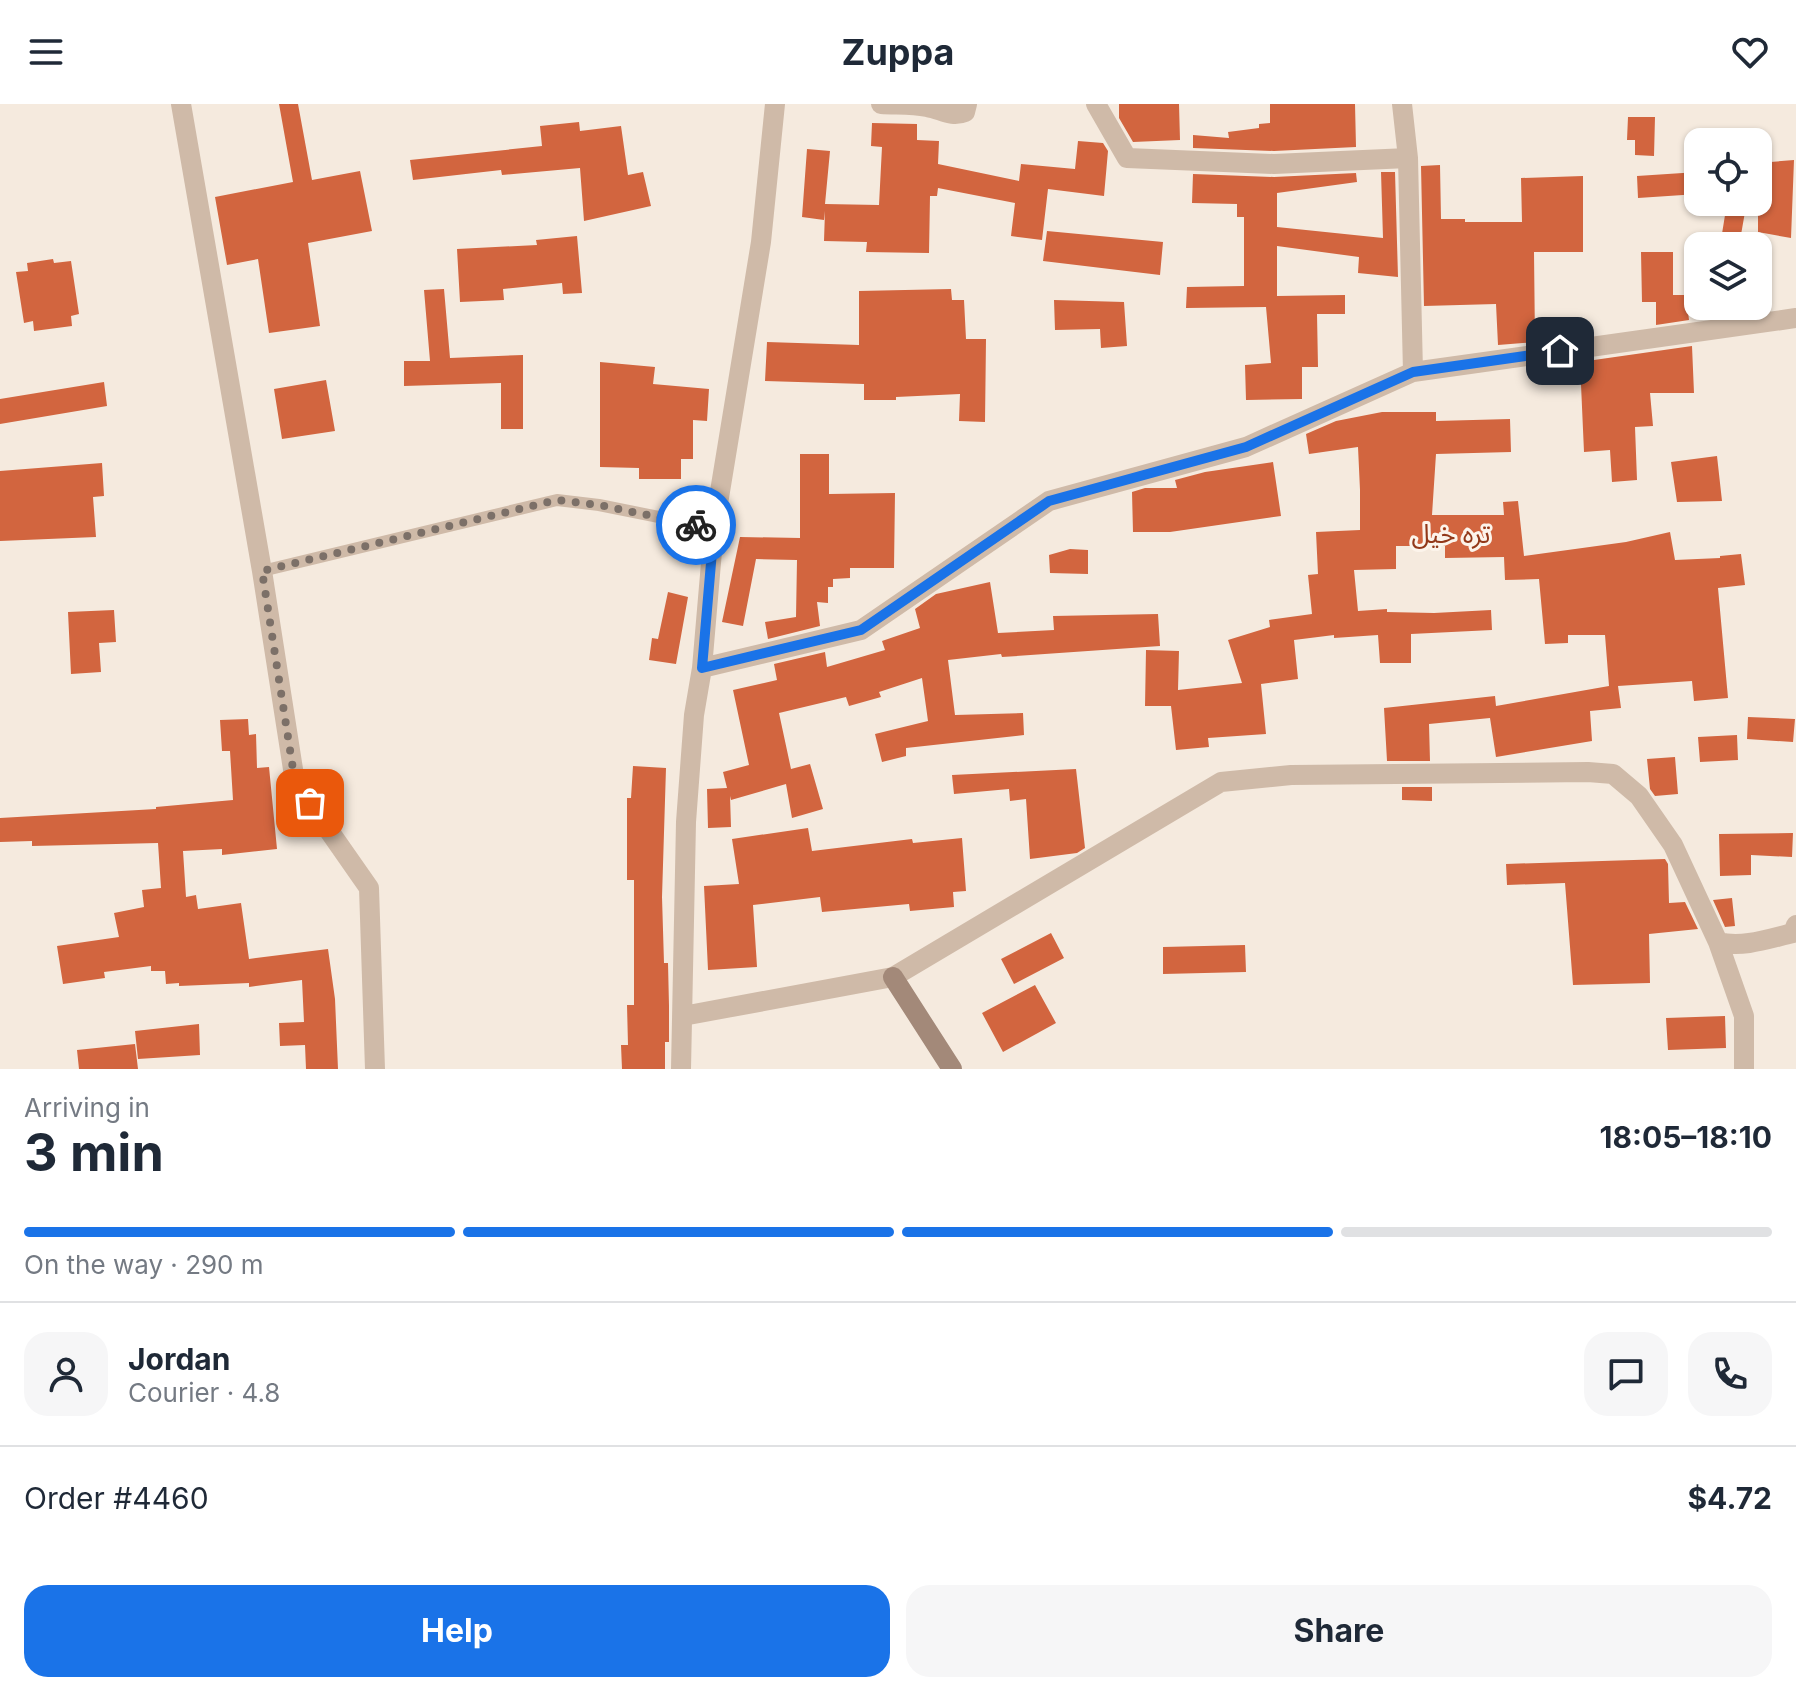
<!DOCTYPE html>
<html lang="en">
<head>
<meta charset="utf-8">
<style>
	body { margin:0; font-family:Inter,"Noto Sans Arabic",sans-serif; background:#f6f6f7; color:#1f2937; height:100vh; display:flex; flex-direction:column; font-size:30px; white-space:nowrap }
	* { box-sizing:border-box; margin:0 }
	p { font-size:26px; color:#747a83 }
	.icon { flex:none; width:44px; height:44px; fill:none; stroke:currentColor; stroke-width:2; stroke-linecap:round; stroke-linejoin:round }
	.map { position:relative; height:965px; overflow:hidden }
	.drawer { display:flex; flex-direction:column; background:#fff; flex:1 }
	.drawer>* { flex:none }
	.controls { position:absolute; left:1684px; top:24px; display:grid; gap:16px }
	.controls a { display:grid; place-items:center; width:88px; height:88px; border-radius:16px; background:#fff; box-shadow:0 2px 6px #0004; font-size:40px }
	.pin { position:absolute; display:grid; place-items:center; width:68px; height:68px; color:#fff; margin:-34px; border-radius:16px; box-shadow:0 4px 12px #0006 }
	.courier { position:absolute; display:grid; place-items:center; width:80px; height:80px; margin:-40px; border:6px solid #1a73e8; border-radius:50%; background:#fff; color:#222; box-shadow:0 2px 10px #0007 }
	.head em { font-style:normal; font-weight:700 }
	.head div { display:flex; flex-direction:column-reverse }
	.head { display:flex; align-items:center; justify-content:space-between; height:136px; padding:0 24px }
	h1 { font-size:52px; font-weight:700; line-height:60px }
	.bar { display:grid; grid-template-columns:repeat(4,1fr); gap:12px 8px; align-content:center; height:96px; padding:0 24px }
	.bar i { height:10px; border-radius:6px; background:#e0e1e3 }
	.bar .selected { background:#1a73e8 }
	.bar p { grid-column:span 4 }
	.line { display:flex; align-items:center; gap:20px; padding:0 24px; border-top:2px solid #e0e1e3 }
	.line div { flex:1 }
	.round { display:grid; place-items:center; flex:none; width:84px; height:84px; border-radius:24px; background:#f6f6f7 }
	.button { display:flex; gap:16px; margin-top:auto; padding:16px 24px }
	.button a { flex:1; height:92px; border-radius:24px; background:#1a73e8; color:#fff; font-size:32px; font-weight:700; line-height:92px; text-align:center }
	.button a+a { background:#f6f6f7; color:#1f2937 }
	header { display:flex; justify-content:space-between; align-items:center; height:104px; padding:0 24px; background:#fff; font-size:36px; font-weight:700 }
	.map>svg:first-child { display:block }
	.building { fill:#d2653f }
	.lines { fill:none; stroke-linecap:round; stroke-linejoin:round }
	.lane { stroke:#cfbaa8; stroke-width:12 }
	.street { stroke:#cfbaa8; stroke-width:20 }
	.secondary { stroke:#a38979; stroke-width:20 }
	.done { stroke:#7c7068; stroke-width:8; stroke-dasharray:0 14.4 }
	.route { stroke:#1a73e8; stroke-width:10 }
	.labels { text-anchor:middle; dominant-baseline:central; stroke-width:6; stroke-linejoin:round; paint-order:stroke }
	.quarter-label { font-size:26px; fill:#923819; stroke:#fcf4eb }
</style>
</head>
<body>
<header><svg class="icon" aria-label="menu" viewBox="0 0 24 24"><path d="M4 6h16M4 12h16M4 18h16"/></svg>Zuppa<svg class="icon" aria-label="heart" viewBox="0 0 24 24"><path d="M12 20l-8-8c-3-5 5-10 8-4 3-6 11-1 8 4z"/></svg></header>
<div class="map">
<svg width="1796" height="965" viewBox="0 0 1796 965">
	<rect width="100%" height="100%" fill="#f5eade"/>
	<path class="building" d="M279 0H298L312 76 360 67 372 127 308 139 320 222 269 229 258 155 227 161 215 93 293 78Z
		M1119 0H1179L1180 36 1133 38 1119 14Z
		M1270 0H1355L1356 43 1274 47 1193 44V31L1229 34 1228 28 1259 24V20L1270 19Z
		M1628 13H1655L1654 52 1635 51V36H1627Z
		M579 18 580 27 621 22 628 71 643 68 651 102 584 117 580 64 502 71 501 66 413 76 410 56 542 42 540 22Z
		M872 19 917 20V36L939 37 938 60 1019 77 1021 60 1075 65 1078 37 1103 39 1108 47 1104 92 1048 85 1042 136 1011 132 1015 99 938 84 937 92H930L929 149 866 148 867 138 824 137 825 107 824 116 802 113 807 45 830 47 825 100 879 101 882 43 871 42Z
		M1794 56 1791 134 1758 128V59Z
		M1440 61 1441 115H1465V118H1522L1521 74 1583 72V148H1534L1535 238 1498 241 1496 200 1424 202 1421 62Z
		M1381 68H1395L1398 173 1358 169 1359 153 1277 142V192L1345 191V210H1317L1318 263H1302V295L1246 296 1245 261 1271 259 1266 203 1186 204 1187 183 1244 182V113H1237V100L1192 99 1193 70 1274 73 1356 69 1357 78 1277 89V123L1383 134Z
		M1698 68V90L1638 94 1637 72Z
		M1726 105 1745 108 1739 142H1720Z
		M1047 127 1163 138 1160 171 1043 157Z
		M577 132 582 189 563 190 562 179 503 185 504 196 460 198 457 145 537 141 536 136Z
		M1641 148H1673V191H1686L1689 216 1656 221V198H1642Z
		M53 155 54 159 71 157 79 210 71 212 72 222 34 227 33 217 24 219 16 168 28 167 27 159Z
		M444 185 450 254 523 251V325H501V279L404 282V257H430L424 186Z
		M951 185 952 196H964L966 235H986L985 318 959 317 960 290 896 293V296H864V280L765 277 767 238 859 241V187Z
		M1054 196 1124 198 1127 242 1101 244 1100 225 1055 226Z
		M1692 242 1694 289H1650L1653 322 1635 323 1637 376 1612 378 1610 346 1584 348 1580 258Z
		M600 258 655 263 653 280 709 285 707 317 693 316V355H681V375H639V364L600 363Z
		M326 276 335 327 282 335 274 285Z
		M104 278 107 302 0 320V295Z
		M1382 308H1436V317L1510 315 1511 348 1436 350 1432 411H1504L1503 398 1518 397 1524 452 1626 438 1670 428 1675 456 1720 454V452L1741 450 1745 481 1718 484 1728 594 1694 597 1692 577 1618 582 1621 604 1590 607 1592 637 1496 653 1490 614 1429 620 1430 657H1387L1384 604 1495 592 1496 602 1609 582 1605 531H1568V539L1545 540 1539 475 1505 476 1504 453 1445 454V442H1396V465L1354 466 1358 507 1387 505V508L1434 509 1491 506 1492 526 1411 530V559H1380L1378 531 1334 534V531L1294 536 1298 575 1261 580 1266 630 1208 634 1209 643 1176 646 1171 602H1145L1146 546 1179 547 1178 586 1242 579 1228 536 1270 523 1269 516 1312 510 1308 471 1318 470 1316 428 1360 426V386L1358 343 1309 350 1306 330 1336 317Z
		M800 350H829V390L895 389 894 464H850V474L833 475V483H828V499L817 498 820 522 768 535 765 518 796 513 797 456 756 455 743 522 722 518 740 433 800 434Z
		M1717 352 1722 397 1677 398 1671 358Z
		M1273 358 1281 412 1170 428H1133L1132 388 1145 384H1177L1175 376 1205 368Z
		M102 359 104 392 93 393 96 433 0 437V367Z
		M1070 445 1088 446V470L1050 469 1049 451Z
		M990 478 998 529 1054 526 1053 512 1158 510 1160 542 1002 553 1001 550 948 556 955 611 1023 609 1024 631 906 644V652L882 658 875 630 928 617 922 574 879 588 881 593 849 602 846 593 779 609 791 665 810 660 823 705 792 714 786 680 731 696 730 692 731 723 708 724 707 685 727 684 723 668 749 661 733 586 777 576 774 560 825 548 827 563 885 546 882 537 920 524 915 505 936 490Z
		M668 488 688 493 676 560 649 556 652 534 658 535Z
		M114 506 116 538 99 539 101 568 71 570 68 508Z
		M1748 613 1795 615 1793 638 1747 635Z
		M248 615 249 631 256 630 257 664 269 663 277 745 222 751V745L183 747 186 793 196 791 198 805 241 799 249 855 328 845 335 895 338 965H306L305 941 280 942 279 919 304 918 302 876 249 883V879L179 882V879L166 880 165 867H151V862L104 868 105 874 63 880 57 842 119 833 114 809 144 803 142 786 161 784 158 739 32 742V737L0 738V714L156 705V703L233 696 230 647H222L220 616Z
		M1737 631 1738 656 1700 658 1698 633Z
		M1675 653 1678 690 1655 692 1650 685 1647 655Z
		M633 662 666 664 662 793 664 859H668L669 902V938H665V965H622L621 941H628L627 901H634V776H627V694H631Z
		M1076 665 1085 744 1077 749 1030 755 1026 695 1010 697 1009 685 954 690 952 671Z
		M1402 683H1432V697L1402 696Z
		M808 724 812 747 912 735 913 739 962 734 966 787 953 788 954 803 910 807 909 800 822 808 820 793 753 801 757 863 708 866 704 782 739 780 732 735Z
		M1793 729 1792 753 1751 751V771L1720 772 1719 730Z
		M1665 755 1668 760 1669 799 1685 798 1698 825 1649 830 1650 879 1573 881 1565 779 1507 781 1506 760Z
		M1732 794 1735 822 1725 823 1713 796Z
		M1051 829 1064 854 1014 880 1001 855Z
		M1245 841 1246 868 1163 870V843Z
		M1035 881 1056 919 1003 948 982 909Z
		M1725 912 1726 944 1668 946 1666 914Z
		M199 920 200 951 138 955 135 927Z
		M135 940 138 965H79L77 946Z"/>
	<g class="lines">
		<path class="lane" d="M262 467 557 396 599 401 714 424"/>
		<path class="street" d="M181 0 262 467 295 678 369 784 375 965
			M881 0C896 1 912 0 927 3 941 5 951 14 965 8L967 0
			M1096 0 1127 54 1274 60 1408 54
			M1402 0 1408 54 1413 268
			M702 564 861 526 1049 397 1246 343 1413 268 1796 214
			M1718 838 1744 912V965
			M683 912 893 873 1221 678 1291 671 1588 668 1613 670 1639 692 1673 741 1718 838C1743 844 1768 835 1793 829L1796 821
			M681 965 686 718 694 611 702 564 714 424 761 138 775 0"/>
		<path class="secondary" d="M893 873 952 965"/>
	</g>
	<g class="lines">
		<path class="done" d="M310 699 295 678 262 467 557 396 599 401 696 421"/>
		<path class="route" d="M696 421 714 424 702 564 861 526 1049 397 1246 343 1413 268 1560 247"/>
	</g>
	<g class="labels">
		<g class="quarter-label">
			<text x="1451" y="429">تره خیل</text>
		</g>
	</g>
</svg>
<div class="controls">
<a><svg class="icon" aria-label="locate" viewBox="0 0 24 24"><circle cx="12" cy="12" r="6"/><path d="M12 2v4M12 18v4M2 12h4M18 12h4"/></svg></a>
<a><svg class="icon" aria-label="layers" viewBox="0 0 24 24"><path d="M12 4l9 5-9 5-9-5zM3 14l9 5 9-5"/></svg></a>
</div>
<div class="pin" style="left:310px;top:699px;background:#ea580c"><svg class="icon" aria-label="bag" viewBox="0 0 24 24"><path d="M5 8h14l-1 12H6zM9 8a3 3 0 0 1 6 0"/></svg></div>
<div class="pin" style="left:1560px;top:247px;background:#1f2937"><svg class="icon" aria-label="home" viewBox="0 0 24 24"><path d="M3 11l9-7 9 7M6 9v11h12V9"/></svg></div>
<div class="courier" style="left:696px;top:421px"><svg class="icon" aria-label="bike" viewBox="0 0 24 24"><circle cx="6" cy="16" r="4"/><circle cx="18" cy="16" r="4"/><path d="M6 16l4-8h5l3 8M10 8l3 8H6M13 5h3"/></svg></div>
</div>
<section class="drawer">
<div class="head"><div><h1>3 min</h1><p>Arriving in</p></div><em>18:05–18:10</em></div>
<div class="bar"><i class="selected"></i><i class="selected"></i><i class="selected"></i><i></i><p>On the way · 290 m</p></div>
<div class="line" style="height:144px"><a class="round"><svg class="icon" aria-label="person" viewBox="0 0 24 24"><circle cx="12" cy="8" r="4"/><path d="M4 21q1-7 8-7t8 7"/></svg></a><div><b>Jordan</b><p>Courier · 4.8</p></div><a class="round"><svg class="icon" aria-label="chat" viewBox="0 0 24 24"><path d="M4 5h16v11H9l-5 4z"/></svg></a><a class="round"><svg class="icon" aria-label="phone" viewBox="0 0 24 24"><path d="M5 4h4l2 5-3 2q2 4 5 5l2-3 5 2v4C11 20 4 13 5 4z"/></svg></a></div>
<div class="line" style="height:104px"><div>Order #4460</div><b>$4.72</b></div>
<div class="button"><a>Help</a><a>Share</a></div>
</section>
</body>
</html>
